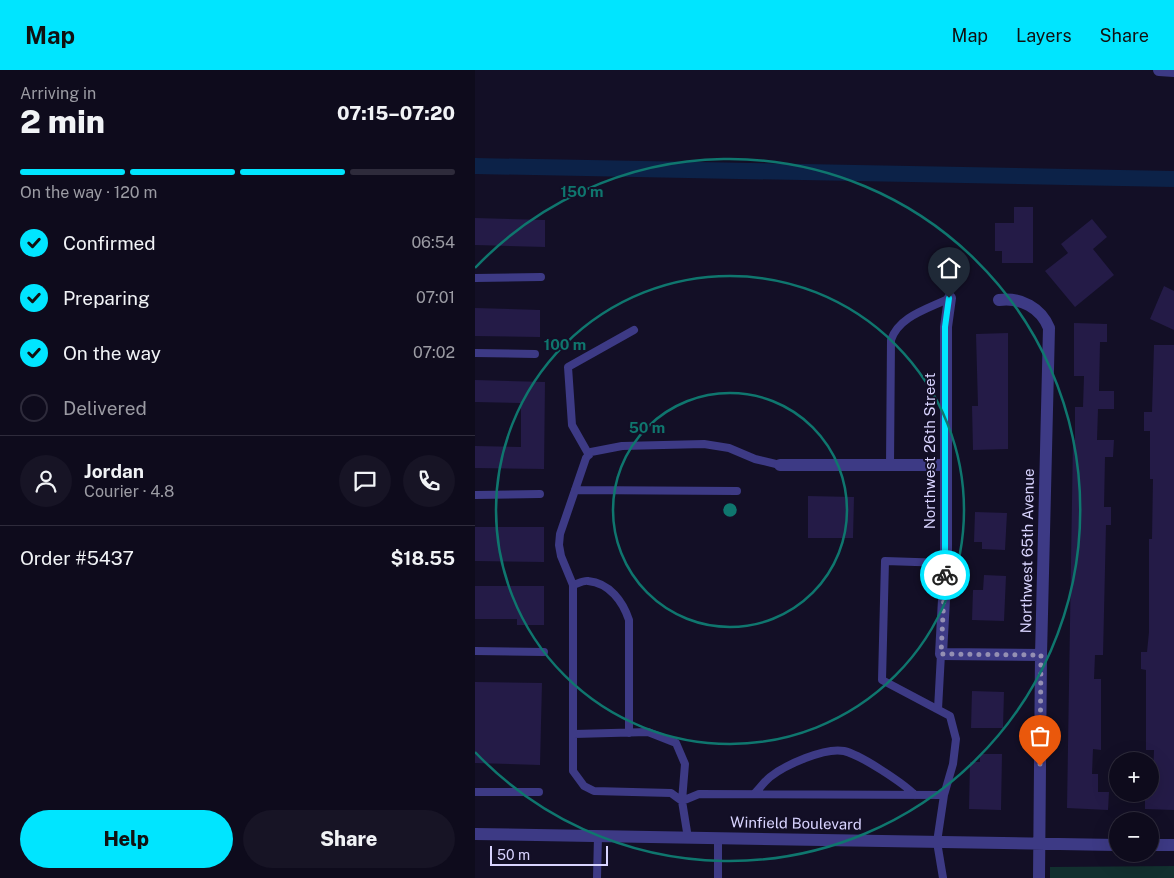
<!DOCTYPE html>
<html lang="en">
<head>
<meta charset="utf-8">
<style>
	body { margin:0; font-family:"Public Sans",sans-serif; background:#171425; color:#f1f3f6; height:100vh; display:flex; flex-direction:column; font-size:19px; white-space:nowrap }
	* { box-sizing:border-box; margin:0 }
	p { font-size:16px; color:#9b9ba3 }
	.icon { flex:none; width:28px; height:28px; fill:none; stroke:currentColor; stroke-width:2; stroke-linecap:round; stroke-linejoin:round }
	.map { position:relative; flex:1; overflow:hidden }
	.details { display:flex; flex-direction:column; background:#0e0b1c; width:475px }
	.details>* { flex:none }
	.tools { position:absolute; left:634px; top:682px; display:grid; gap:10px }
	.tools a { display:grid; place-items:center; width:50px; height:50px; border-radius:50%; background:#0e0b1c; box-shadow:0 5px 20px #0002,0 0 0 1px #2e2b3b; font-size:25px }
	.scale { position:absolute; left:15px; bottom:12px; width:118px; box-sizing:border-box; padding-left:5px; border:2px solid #d9d4ff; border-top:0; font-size:14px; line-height:18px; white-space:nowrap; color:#d9d4ff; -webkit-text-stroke:4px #130f26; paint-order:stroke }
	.pin { position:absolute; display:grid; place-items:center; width:42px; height:42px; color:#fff; margin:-51px -21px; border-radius:50% 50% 50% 0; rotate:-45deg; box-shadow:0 0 5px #0007 }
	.pin .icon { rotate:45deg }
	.courier { position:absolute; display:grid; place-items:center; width:50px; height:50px; margin:-25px; border:4px solid #00e5ff; border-radius:50%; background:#fff; color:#222; box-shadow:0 1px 6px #0007 }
	.head em { font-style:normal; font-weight:800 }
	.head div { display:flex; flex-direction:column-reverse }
	.head { display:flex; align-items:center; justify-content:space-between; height:85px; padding:0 20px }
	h1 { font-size:32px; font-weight:800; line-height:38px }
	.bar { display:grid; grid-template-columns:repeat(4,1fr); gap:8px 5px; align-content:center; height:60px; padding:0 20px }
	.bar i { height:6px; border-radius:4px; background:#2e2b3b }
	.bar .on { background:#00e5ff }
	.bar p { grid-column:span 4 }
	.line { display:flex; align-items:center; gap:12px; padding:0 20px; border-top:1px solid #2e2b3b }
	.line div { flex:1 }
	.round { display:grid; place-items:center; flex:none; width:52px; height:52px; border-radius:26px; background:#171425 }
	ol { padding:0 20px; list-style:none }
	li { display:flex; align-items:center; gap:15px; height:55px }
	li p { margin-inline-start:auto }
	li .icon { padding:5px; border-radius:50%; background:#00e5ff; color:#111; stroke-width:4 }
	li:last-child { color:#9b9ba3 }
	li i { width:28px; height:28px; border:2px solid #2e2b3b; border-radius:50% }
	.button { display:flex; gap:10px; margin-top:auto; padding:10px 20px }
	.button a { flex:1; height:58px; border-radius:30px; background:#00e5ff; color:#111; font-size:20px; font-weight:800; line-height:58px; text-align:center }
	.button a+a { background:#171425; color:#f1f3f6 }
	header { display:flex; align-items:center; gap:30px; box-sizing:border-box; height:70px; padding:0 25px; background:#00e5ff; color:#111 }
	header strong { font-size:24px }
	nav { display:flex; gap:28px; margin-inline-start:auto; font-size:18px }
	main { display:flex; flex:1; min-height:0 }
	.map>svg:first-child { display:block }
	.green { fill:#12302f }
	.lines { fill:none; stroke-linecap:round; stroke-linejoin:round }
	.canal { stroke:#0c2248; stroke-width:16 }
	.building { fill:#241b47 }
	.lane { stroke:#3d3a85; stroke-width:8 }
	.street { stroke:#3d3a85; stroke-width:12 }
	.done { stroke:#948fb3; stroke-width:5; stroke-dasharray:0 9 }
	.route { stroke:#00e5ff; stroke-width:6 }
	.ring { fill:none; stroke:#0f766e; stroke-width:2.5 }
	.labels { text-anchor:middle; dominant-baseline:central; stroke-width:4; stroke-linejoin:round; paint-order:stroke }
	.street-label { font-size:15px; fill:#d9d4ff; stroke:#130f26 }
	.centre { fill:#0f766e; stroke:#130f26; stroke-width:2.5 }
	.ring-label { font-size:15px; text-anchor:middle; font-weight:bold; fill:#0f766e; stroke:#130f26; stroke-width:4; stroke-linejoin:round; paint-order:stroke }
</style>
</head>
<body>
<header>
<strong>Map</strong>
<nav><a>Map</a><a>Layers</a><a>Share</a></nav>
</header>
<main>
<section class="details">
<div class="head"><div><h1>2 min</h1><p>Arriving in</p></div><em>07:15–07:20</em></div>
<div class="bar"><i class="on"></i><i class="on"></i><i class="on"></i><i></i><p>On the way · 120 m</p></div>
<ol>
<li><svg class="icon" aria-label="check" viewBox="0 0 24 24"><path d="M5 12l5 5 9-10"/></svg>Confirmed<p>06:54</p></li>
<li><svg class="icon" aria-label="check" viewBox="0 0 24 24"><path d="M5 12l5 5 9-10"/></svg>Preparing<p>07:01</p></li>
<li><svg class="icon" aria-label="check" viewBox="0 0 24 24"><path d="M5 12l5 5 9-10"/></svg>On the way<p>07:02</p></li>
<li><i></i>Delivered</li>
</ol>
<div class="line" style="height:90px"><a class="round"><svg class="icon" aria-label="person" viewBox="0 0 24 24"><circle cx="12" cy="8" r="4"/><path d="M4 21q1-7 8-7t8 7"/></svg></a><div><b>Jordan</b><p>Courier · 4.8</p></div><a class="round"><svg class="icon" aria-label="chat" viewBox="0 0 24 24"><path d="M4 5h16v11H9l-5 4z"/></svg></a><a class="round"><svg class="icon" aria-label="phone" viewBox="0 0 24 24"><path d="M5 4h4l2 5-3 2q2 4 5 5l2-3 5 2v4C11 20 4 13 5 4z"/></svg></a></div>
<div class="line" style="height:65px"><div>Order #5437</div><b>$18.55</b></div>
<div class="button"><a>Help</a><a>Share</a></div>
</section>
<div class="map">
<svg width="699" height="808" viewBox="0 0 699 808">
	<rect width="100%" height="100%" fill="#130f26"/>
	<path class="green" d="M699 796V808H575V797Z"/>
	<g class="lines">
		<path class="canal" d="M0 96 699 109"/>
	</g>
	<path class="building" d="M539 137H558V193H527V181H520V153H539Z
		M0 148 70 150V177L0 175Z
		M617 149 632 167 618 179 639 205 600 237 570 201 593 183 586 174Z
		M689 216 699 221V260L675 249Z
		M0 238 65 240V267L0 266Z
		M599 253 632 254V272H625L624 321H639V339H623L622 370H639L638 387H630L629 437H636V455H631L628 585H620L619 609H626V680L618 679 617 704H623V722H634L633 740 592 738 598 370H600V337H608L609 306H599Z
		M533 263V379L498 380 497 336H503L501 264Z
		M679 275H699V740L670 739V724H675V706H678L679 680H671V600L666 599V582H672L674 562V469H677L678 409H675V361H669V342H677Z
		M0 310 70 312 69 399 0 398V376L46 377V333L0 332Z
		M333 426 379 427 378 468H333Z
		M500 442 532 443 530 480 507 479V472H499Z
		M0 457H69V492L0 491Z
		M509 505 531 506 529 551 497 550 498 520H508Z
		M0 516H69V555H42V549H0Z
		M0 612 67 613 65 695 0 693Z
		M497 621 529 622 528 658H496Z
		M505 684H527L526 740 494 739 495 692H505Z"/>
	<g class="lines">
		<path class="lane" d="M0 208 66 207
			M0 283 60 284
			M114 385 97 355 93 297 159 260
			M415 395 416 270C424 246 453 239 475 228
			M100 420 262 421
			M0 425 65 424
			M98 515C102 514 109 510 113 511 135 513 148 532 154 550V663
			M0 581 69 582
			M463 639 466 584
			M99 664 173 662 201 673 210 694 207 731 224 724 469 725 462 772 468 808
			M0 722H64
			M279 724C284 719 289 712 295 707 310 695 350 677 369 681 386 685 428 713 440 725
			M469 725 478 694 481 669 475 646 407 610 410 491 471 493
			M213 768 207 731 196 723 119 721 109 716 98 701V515L86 486 84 475 85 464 111 388 116 382 147 376 229 374 254 378 280 389 305 395
			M122 808 123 766
			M243 808V768"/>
		<path class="street" d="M684 0 699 1
			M475 228 471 257V493L466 584 566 585
			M524 230C546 227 566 238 574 258L566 585 564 808
			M305 395H469
			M0 764 642 775
			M675 775H699"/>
	</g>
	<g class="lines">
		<path class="done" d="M470 505 466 584 566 585 565 696"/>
		<path class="route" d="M470 505V257L474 228"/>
	</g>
	<g class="ring">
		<circle cx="255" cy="440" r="117"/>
		<circle cx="255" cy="440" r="234"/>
		<path d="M0 198A351 351 0 1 1 0 682"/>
	</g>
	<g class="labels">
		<g class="street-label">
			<text transform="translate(454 381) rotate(-90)">Northwest 26th Street</text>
			<text transform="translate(552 481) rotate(-89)">Northwest 65th Avenue</text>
			<text transform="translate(321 753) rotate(1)">Winfield Boulevard</text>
		</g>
	</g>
	<circle cx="255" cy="440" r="8" class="centre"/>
	<g class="ring-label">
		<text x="107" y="127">150 m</text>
		<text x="90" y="280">100 m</text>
		<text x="172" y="363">50 m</text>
	</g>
</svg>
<div class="tools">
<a>+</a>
<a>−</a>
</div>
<div class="scale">50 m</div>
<div class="pin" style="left:565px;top:696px;background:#ea580c"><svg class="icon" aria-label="bag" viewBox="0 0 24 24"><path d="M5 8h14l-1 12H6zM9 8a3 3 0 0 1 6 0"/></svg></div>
<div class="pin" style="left:474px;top:228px;background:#1f2937"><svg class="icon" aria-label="home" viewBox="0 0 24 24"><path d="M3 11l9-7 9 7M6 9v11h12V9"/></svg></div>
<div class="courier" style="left:470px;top:505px"><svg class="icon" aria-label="bike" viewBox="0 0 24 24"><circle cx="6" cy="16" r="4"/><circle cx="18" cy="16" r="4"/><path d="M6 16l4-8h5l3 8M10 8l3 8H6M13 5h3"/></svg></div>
</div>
</main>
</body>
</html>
